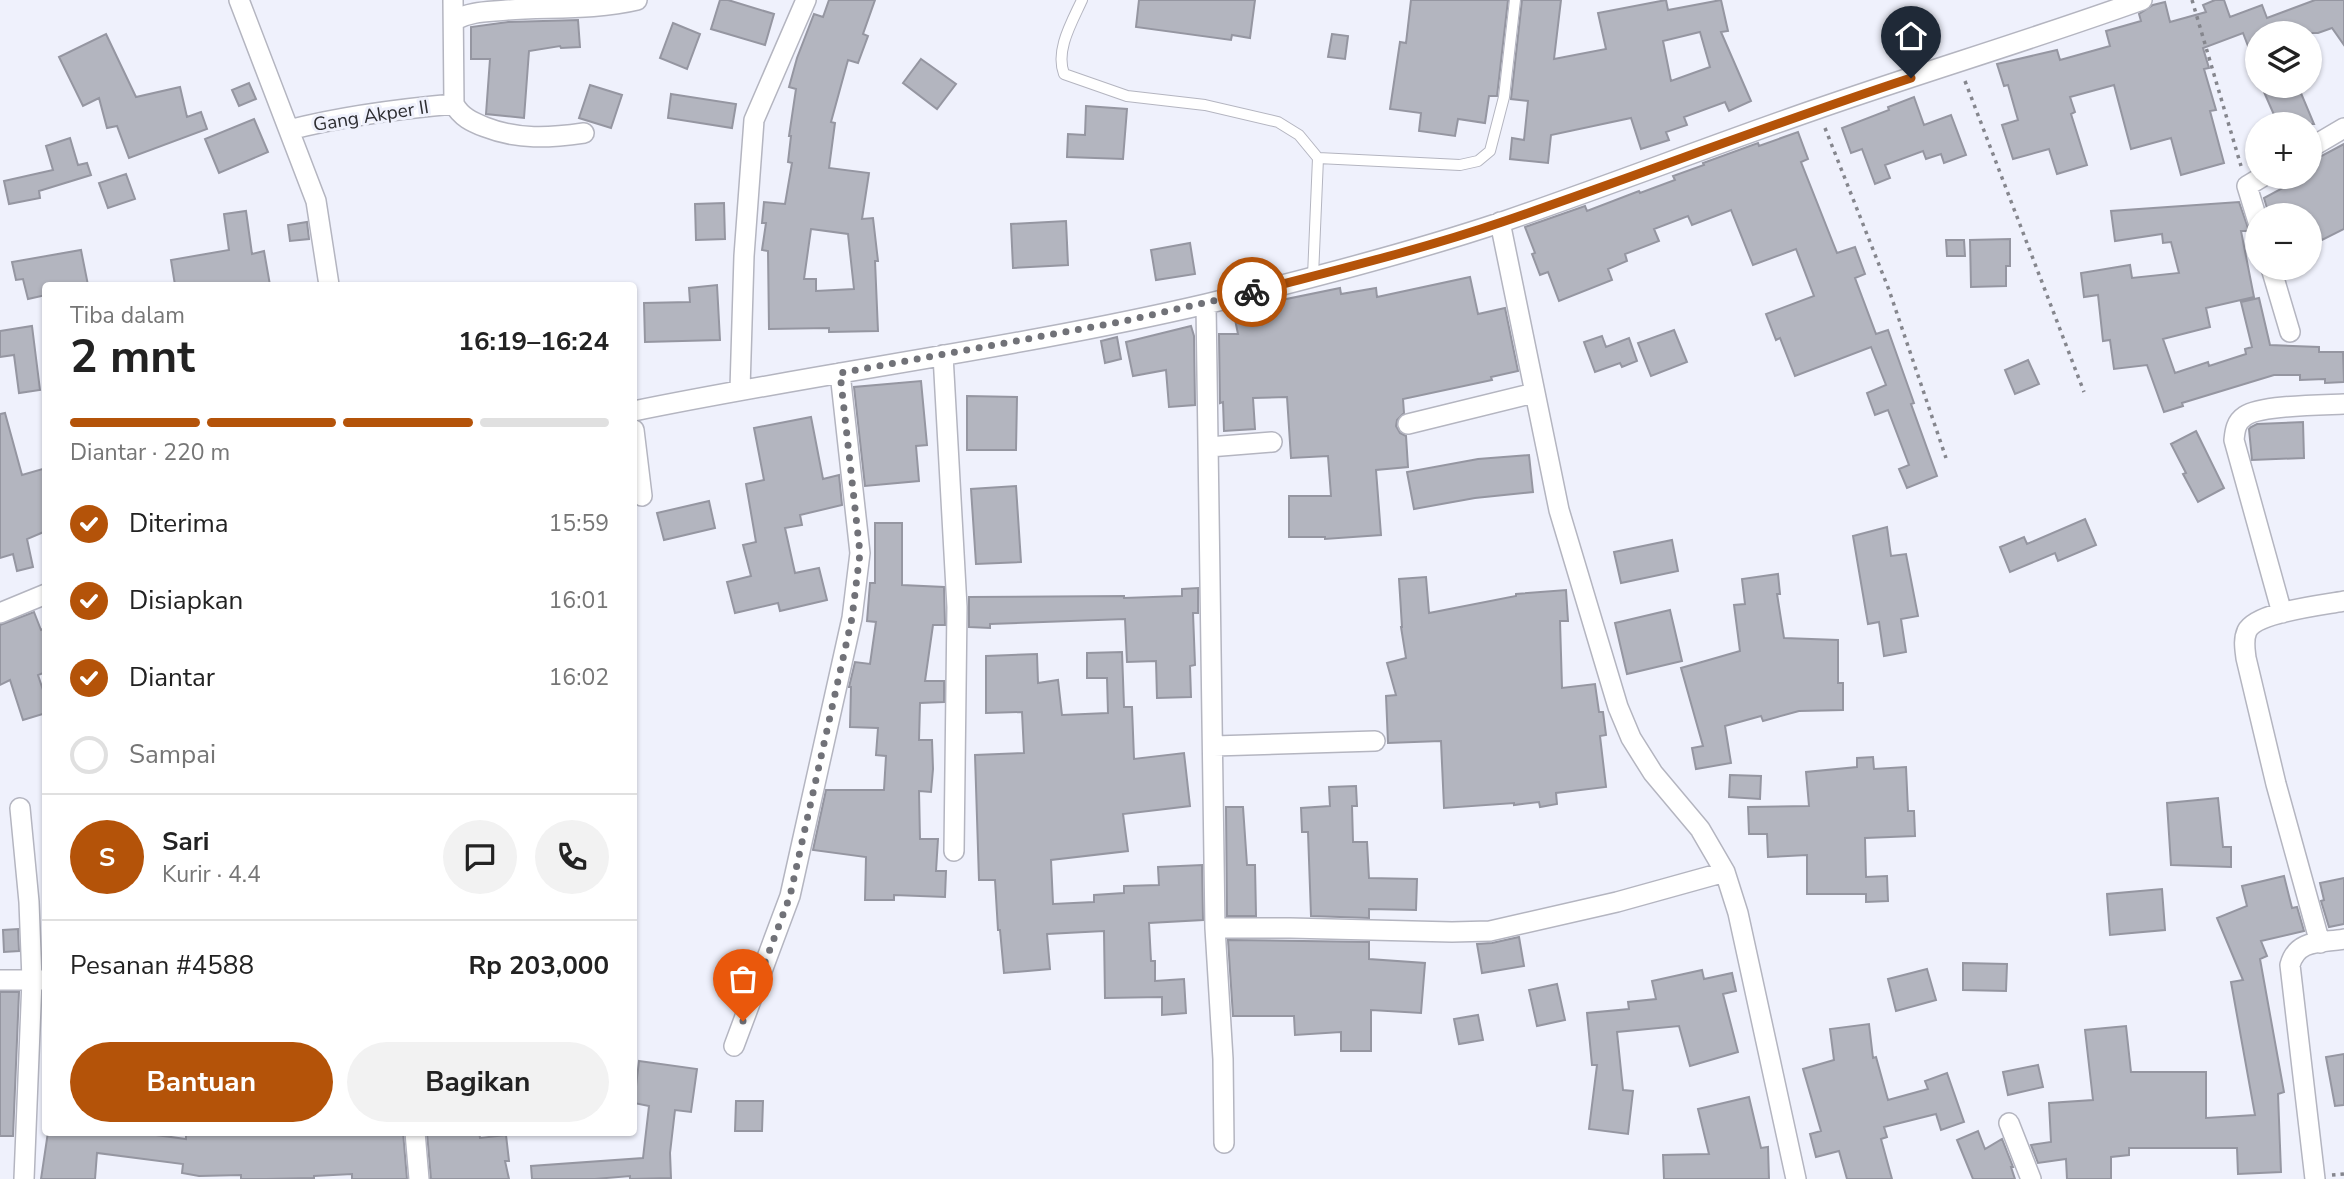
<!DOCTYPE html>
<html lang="id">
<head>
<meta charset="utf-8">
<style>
	body { margin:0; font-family:"Nunito Sans",sans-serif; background:#f2f2f2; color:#222; height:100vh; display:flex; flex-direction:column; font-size:26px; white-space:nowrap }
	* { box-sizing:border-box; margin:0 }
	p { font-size:23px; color:#767676 }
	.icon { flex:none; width:38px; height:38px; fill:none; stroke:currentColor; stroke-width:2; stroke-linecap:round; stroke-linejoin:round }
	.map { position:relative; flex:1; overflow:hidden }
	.sheet { position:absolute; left:42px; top:282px; width:595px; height:854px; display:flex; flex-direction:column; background:#fff; border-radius:7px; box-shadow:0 2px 5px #0004 }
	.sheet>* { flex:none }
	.controls { position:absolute; left:2245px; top:21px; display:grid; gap:14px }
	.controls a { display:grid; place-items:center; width:77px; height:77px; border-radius:50%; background:#fff; box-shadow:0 2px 5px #0004; font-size:35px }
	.pin { position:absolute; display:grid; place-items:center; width:60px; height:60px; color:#fff; margin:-72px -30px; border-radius:50% 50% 50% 0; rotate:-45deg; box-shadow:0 0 7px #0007 }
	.pin .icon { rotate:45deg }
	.courier { position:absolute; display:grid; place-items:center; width:70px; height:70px; margin:-35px; border:5px solid #b45309; border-radius:50%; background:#fff; color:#222; box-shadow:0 2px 9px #0007 }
	.head em { font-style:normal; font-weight:700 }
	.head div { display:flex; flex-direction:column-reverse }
	.head { display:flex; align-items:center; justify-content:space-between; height:119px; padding:0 28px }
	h1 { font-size:46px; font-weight:700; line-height:52px }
	.bar { display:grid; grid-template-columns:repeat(4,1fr); gap:10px 7px; align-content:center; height:84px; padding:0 28px }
	.bar i { height:9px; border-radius:5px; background:#e0e0e0 }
	.bar .on { background:#b45309 }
	.bar p { grid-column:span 4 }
	.line { display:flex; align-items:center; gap:18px; padding:0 28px; border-top:2px solid #e0e0e0 }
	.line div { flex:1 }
	.round { display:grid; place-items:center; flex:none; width:74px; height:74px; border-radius:37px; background:#f2f2f2 }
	ol { padding:0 28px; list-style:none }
	li { display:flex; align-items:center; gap:21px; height:77px }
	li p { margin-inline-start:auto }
	li .icon { padding:7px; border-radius:50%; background:#b45309; color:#fff; stroke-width:4 }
	li:last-child { color:#767676 }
	li i { width:38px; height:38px; border:4px solid #e0e0e0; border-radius:50% }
	.button { display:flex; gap:14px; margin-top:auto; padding:14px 28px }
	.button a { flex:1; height:80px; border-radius:42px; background:#b45309; color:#fff; font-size:28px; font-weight:700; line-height:80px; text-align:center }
	.button a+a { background:#f2f2f2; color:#222 }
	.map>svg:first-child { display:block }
	.building { fill:#b3b5bf; stroke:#9596a1; stroke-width:2; fill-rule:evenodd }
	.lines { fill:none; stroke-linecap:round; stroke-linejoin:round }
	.lane-casing { stroke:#b4b5c0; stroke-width:12 }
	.street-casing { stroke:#b4b5c0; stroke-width:22 }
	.path { stroke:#85868d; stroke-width:3.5; stroke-dasharray:3.5 5; stroke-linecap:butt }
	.lane { stroke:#fff; stroke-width:10 }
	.street { stroke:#fff; stroke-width:19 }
	.done { stroke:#717278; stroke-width:7; stroke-dasharray:0 12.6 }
	.route { stroke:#b45309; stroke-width:9 }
	.labels { text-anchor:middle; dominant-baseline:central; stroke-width:6; stroke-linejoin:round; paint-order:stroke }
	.street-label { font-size:19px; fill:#2d2d31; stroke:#eff1fc }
</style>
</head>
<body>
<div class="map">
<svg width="2344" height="1179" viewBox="0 0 2344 1179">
	<rect width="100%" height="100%" fill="#eff1fc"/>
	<path class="building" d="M720 0H728L774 14 765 45 711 29Z
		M829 0H875L863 34 868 36 858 63 848 60 831 122 835 123 829 168 869 173 862 219 873 218 878 261H875L878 331 829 332V328L769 329 768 251 762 250 766 223H762L764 202 785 204 792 163 788 162 791 136H789L796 89 789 87 797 58 814 14 823 17ZM811 229 848 234 854 289 816 291V279H804Z
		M1139 0H1255L1250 38 1232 35 1231 40 1136 27Z
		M1411 0H1508L1497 96H1489L1485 123 1458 119 1455 136 1419 131 1421 113 1390 109 1400 42 1406 43Z
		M1522 0H1561L1554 59 1606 49 1598 13 1666 0 1668 10 1721 0 1728 31 1721 32 1751 101 1729 111 1725 102 1684 117 1687 125 1666 132 1669 140 1641 149 1631 118 1551 135 1548 163 1510 159 1512 138 1524 140 1528 101 1511 99ZM1700 32 1710 67 1671 81 1663 41Z
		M2215 0H2224L2230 17 2262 5 2267 18 2315 0H2344V45L2332 28 2318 33H2258L2256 67 2243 33 2203 48 2209 68 2204 69 2216 110 2210 111 2224 163 2181 175 2171 138 2131 149 2114 85 2070 97 2075 112 2071 114 2087 165 2057 174 2049 149 2013 159 2002 125 2018 120 2008 85 2004 86 1997 64 2057 50 2060 60 2110 46 2106 31 2141 21 2139 14 2153 5 2165 2 2170 22 2206 12 2203 5Z
		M578 20 580 47 561 48 560 46 529 51 524 118 486 114 490 59H471V27L508 22Z
		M673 23 700 34 687 69 660 58Z
		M106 34 136 97 180 87 187 117 201 112 207 129 129 158 117 126 107 128 99 98 83 106 59 57Z
		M1332 34 1348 36 1345 59 1328 57Z
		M921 59 956 84 937 109 903 83Z
		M249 83 256 99 239 106 232 90Z
		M590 85 622 95 611 128 579 118Z
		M2280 86H2298L2314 124H2278L2264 92Z
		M671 94 736 104 732 128 668 118Z
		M1914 97 1924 125 1951 115 1966 155 1944 163 1941 154 1926 159 1923 151 1885 165 1890 178 1875 184 1862 149 1851 153 1842 128 1889 110 1888 107Z
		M1086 106 1127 109 1123 159 1067 157 1068 134 1085 135Z
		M254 119 268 152 219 173 205 139Z
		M1798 132 1808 159 1801 162 1837 253 1855 247 1865 274 1855 278 1876 334 1888 330 1914 403 1911 404 1937 476 1907 488 1899 469 1909 465 1888 410 1875 415 1867 393 1886 385 1871 347 1795 376 1780 338 1776 340 1766 314 1814 296 1796 249 1753 265 1731 210 1692 225 1688 216 1654 229 1659 241 1625 254 1627 261 1608 269 1612 280 1559 301 1548 272 1540 275 1532 254 1535 253 1525 227 1585 206 1587 211 1639 191 1640 193 1675 180 1673 176 1704 165 1703 163 1758 143 1759 146Z
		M70 138 78 165 87 163 91 175 39 191 40 198 9 204 4 181 53 170 46 146Z
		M2344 144V229L2322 240 2318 234 2310 239V215H2269L2264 198 2290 184 2289 182 2299 177H2310V162Z
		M126 174 135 199 108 208 99 183Z
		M2239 202 2249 231H2241L2254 297 2206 308 2210 327 2163 339 2175 373 2208 362 2209 366 2246 354 2245 349 2252 347 2241 302 2259 298 2270 345 2319 347V352H2343L2344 382 2325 383V379L2300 380V375H2274L2182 403 2183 406 2164 412 2147 365 2114 369 2110 340 2103 341 2098 295 2084 297 2081 273 2130 265 2132 278 2179 273 2171 242 2163 243 2162 234 2115 241 2111 211Z
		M724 203 725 239 696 240 695 204Z
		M246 211 252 254 264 251 270 285H175L171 260 229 250 224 214Z
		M1066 221 1068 265 1013 268 1011 224Z
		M307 222 309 239 290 241 288 225Z
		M2010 239V266H2006V286L1971 287 1970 240Z
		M1946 240H1964L1965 256H1947Z
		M1190 243 1195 274 1156 280 1151 250Z
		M81 250 88 285H46V295L28 299 23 279 16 280 12 262Z
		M1470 277 1478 314 1505 308 1518 371 1491 377 1492 380 1403 399 1404 413 1397 420 1396 426 1400 433 1406 436 1408 467 1376 470 1381 535 1325 539V537H1289V496H1331L1328 456 1291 458 1287 397 1253 398 1255 429 1224 431 1223 402 1220 403 1219 334H1238L1233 310 1340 288 1341 294 1376 288 1377 297Z
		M717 285 720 340 645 342 644 303 690 302 689 288Z
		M32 326 40 390 19 393 14 355 0 357V331Z
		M1191 326 1194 336 1195 405 1169 407 1166 370 1133 376 1126 342Z
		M1674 330 1687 362 1651 376 1638 343Z
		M1602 336 1606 347 1629 338 1637 361 1622 367 1620 363 1595 372 1584 342Z
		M1117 337 1121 359 1105 363 1101 341Z
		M2028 360 2039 384 2015 394 2005 370Z
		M921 381 927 445 916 446 919 481 865 486 854 387Z
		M967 396 1017 397 1016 450H967Z
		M5 413 22 475 46 468V531L27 539 33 567 17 571 13 554 0 558V414Z
		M811 417 823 479 839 475 842 505 800 515 802 525 785 528 795 573 819 568 827 600 780 611 778 603 735 613 727 582 751 576 743 545 756 542 746 484 764 480 754 428Z
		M2303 422 2304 458 2252 460 2249 429 2251 427 2257 424Z
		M2196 431 2224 488 2198 502 2183 474 2186 473 2171 444Z
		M1529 455 1533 492 1475 498 1414 509 1407 472 1478 459Z
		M1016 486 1021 562 976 564 971 489Z
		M709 501 715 528 664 540 657 513Z
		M2085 519 2096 545 2058 561 2055 553 2010 572 2000 547 2024 537 2027 544Z
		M875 523H902V585L944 587 945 625H933L925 681H944V702L920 703 919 740H932L933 769 931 792 919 791 920 839H938L936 871H946L945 897 894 895V900H865L866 857 813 850 826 790H884L886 756 876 755 878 728 850 727 851 687H849L855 662 870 664 876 622 867 621 870 583H875Z
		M1887 527 1891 556 1906 554 1918 616 1901 619 1906 652 1884 656 1879 622 1868 624 1853 536Z
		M1672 540 1678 571 1621 583 1614 552Z
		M1778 574 1780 594H1777L1784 638 1838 640V683H1843V710L1799 711 1763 721 1761 716 1725 726 1731 763 1696 769 1692 748 1703 746 1681 668 1740 651 1734 605 1745 604 1742 579Z
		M1426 577 1429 613 1516 596V594L1566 590 1568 621H1560L1562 688 1595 684 1599 712H1603L1606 735 1600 736 1606 787 1556 793 1557 804 1540 807 1539 802 1514 805V803L1444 808 1441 741 1388 743 1386 696 1396 695 1387 663 1406 658 1401 627H1402L1399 579Z
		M1198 588V613H1193L1195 665 1190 666 1191 697 1157 698 1156 661 1127 662 1125 619 990 624V628L969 627V597L1124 596V598L1182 596V589Z
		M1670 610 1682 661 1627 674 1615 623Z
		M34 612 41 630 46 628V672L38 675 46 699V713L23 720 10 680 0 685V625Z
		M1122 652 1124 707H1132L1134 759 1184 753 1190 806 1123 814 1128 851 1051 860 1053 904 1094 902V895L1124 893V886L1159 885 1158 867 1202 865 1203 920 1149 923 1151 961H1155V981L1184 979 1186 1013 1162 1015V997L1105 998 1104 931 1047 934 1050 969 1004 973 1000 930H998L995 880H979L975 755 1024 753 1022 712 986 713V656L1037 654 1038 683 1058 680 1062 715 1108 713 1107 678H1087V653Z
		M1873 757 1874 769 1906 767 1908 811H1914L1915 836 1865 838 1866 877 1887 876 1888 901 1866 902V894H1807V855L1768 857 1767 834H1749L1748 807 1809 806 1806 772 1857 767V758Z
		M1730 775 1761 776 1760 799 1729 797Z
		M1356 786 1357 806H1352L1353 842H1367L1369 878 1417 879 1416 910 1369 909V918L1311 916 1308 832H1302L1301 808 1330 806 1329 787Z
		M2218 798 2223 847H2231V867L2171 865 2167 803Z
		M1226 807H1243L1247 865H1255L1256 916H1227Z
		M2284 876 2292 908 2297 907 2304 931 2261 941 2267 956 2260 959 2284 1092 2278 1094 2281 1172 2238 1174 2237 1148H2129V1155L2111 1157V1179H2067L2066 1159 2038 1163 2031 1145 2051 1142 2049 1103 2093 1100 2085 1030 2126 1026 2131 1072H2206V1118L2255 1115 2231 982 2243 980 2217 918 2247 906 2242 886Z
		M2344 878V924L2329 927 2321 901 2324 900 2320 883Z
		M2162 889 2165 930 2110 935 2107 894Z
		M18 929 19 951 4 952 3 930Z
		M1519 937 1524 966 1482 973 1477 944 1492 943Z
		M1228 940 1369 942V959L1425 963 1421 1013 1371 1010V1051H1341V1032L1295 1035 1294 1016H1233Z
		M1963 963 2007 964 2006 991 1963 990Z
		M1927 969 1936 1000 1896 1011 1888 979Z
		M1702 970 1704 979 1732 973 1736 991 1723 994 1738 1052 1690 1066 1679 1026 1617 1032 1623 1090 1633 1091 1628 1134 1589 1129 1597 1065H1592L1587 1013 1629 1009 1628 1002 1656 999 1652 981Z
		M1557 984 1565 1020 1537 1026 1529 990Z
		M0 992H19L13 1136H0Z
		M1478 1015 1483 1040 1459 1044 1454 1019Z
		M1869 1024 1873 1058 1876 1057 1888 1100 1928 1089 1925 1081 1947 1073 1964 1122 1941 1130 1936 1114 1884 1127 1887 1137 1881 1139 1892 1179H1847L1839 1151 1816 1157 1810 1134 1821 1131 1803 1069 1834 1060 1830 1029Z
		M2344 1054V1105L2335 1106 2326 1057Z
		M639 1061 697 1069 691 1112 675 1110 670 1153 671 1178 630 1179V1176L595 1179H532L531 1166 643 1158 649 1106 634 1103Z
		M2038 1065 2043 1087 2008 1095 2003 1072Z
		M1749 1097 1761 1148 1768 1147 1769 1179H1664L1663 1155 1709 1154 1698 1109Z
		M736 1101H763L762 1131H735Z
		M1978 1131 1985 1149 2002 1139 2013 1167H2011L2015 1179H1973L1957 1140Z
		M48 1132H134L186 1139V1132H403L407 1179H352V1174L314 1176V1178L266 1179H241V1175L199 1176 182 1173 183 1164 97 1153 95 1179H41Z
		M479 1132 480 1138 506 1135 509 1161H505L509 1179H431L427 1133Z"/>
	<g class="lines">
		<defs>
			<path id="lane" d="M1082 0C1072 22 1055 50 1064 74L1127 96 1205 105 1278 122 1299 135 1318 158
				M1313 276 1318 158 1460 165 1478 161 1490 151 1504 97 1515 0"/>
			<path id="street" d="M239 0 316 201 329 285
				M455 20C471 11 489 12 507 10 550 7 595 10 637 0
				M454 104C461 117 472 122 485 127 518 140 549 138 584 133
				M289 130C343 116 398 109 454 104L453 0
				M2310 148 2344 128
				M1500 222 1559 510 1618 707 1631 738 1653 773 1700 829 1725 872 1738 913 1796 1179
				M2258 222 2247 186 2262 177
				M2271 268 2290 332
				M1206 304 1215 928 1223 1059 1224 1143
				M943 355 957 607 954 851
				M740 389 744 256 754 120 806 0
				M634 411C824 372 1017 348 1206 304 1305 280 1406 254 1502 222 1607 186 1710 146 1814 110 1923 72 2034 39 2142 0
				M1408 424 1534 393
				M634 430 642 496
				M1209 447 1272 442
				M0 613 46 594
				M2282 613 2234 440C2235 430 2236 422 2245 416 2261 405 2323 405 2344 404
				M1214 746 1375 741
				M20 808 29 902 32 980 24 1179
				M1215 928H1290L1452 932 1490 931 1617 902 1725 872
				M2320 943 2276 784 2246 658C2245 649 2243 640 2247 631 2256 612 2323 605 2344 601
				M0 980H44
				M734 1046 790 896 852 618 860 553 840 373
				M2009 1123 2031 1179
				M415 1132 419 1179
				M2315 1179 2290 965C2297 939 2321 943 2344 939"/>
		</defs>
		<use href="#lane" class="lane-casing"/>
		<use href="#street" class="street-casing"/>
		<path class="path" d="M2192 0 2241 166
			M1965 81 2084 392
			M1825 128 1889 290 1946 458
			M2332 1175 2344 1174"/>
		<use href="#lane" class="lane"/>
		<use href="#street" class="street"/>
	</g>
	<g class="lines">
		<path class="done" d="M743 1021 790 896 852 618 860 553 840 373 1120 322 1252 292"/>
		<path class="route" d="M1252 292C1336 270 1420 250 1502 222 1639 175 1774 123 1911 78"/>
	</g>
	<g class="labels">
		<g class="street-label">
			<text transform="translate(371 116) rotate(-9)">Gang Akper II</text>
		</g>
	</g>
</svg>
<div class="controls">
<a><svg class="icon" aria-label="layers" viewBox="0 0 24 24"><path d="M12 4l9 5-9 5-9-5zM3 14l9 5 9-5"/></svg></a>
<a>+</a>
<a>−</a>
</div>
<div class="pin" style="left:743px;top:1021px;background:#ea580c"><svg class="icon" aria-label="bag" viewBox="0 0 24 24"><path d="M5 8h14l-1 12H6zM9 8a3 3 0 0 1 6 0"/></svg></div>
<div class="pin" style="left:1911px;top:78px;background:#1f2937"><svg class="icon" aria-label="home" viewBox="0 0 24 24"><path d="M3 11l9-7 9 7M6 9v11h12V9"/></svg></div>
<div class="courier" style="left:1252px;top:292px"><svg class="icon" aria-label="bike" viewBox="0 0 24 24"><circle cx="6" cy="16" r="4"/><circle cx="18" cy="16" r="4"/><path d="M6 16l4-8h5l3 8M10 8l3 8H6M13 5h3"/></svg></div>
<section class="sheet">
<div class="head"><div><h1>2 mnt</h1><p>Tiba dalam</p></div><em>16:19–16:24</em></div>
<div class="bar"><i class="on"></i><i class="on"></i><i class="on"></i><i></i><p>Diantar · 220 m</p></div>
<ol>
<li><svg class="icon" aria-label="check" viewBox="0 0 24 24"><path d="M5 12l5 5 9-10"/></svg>Diterima<p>15:59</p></li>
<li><svg class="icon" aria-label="check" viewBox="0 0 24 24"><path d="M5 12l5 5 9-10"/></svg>Disiapkan<p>16:01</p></li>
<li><svg class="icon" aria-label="check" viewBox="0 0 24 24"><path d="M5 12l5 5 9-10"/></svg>Diantar<p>16:02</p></li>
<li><i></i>Sampai</li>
</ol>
<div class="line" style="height:126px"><b class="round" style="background:#b45309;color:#fff">S</b><div><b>Sari</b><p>Kurir · 4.4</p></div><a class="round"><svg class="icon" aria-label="chat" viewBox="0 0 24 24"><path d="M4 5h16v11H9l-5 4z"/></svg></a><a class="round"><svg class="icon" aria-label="phone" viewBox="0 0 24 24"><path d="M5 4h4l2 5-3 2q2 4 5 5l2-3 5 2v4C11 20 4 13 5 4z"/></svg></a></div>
<div class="line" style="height:91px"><div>Pesanan #4588</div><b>Rp 203,000</b></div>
<div class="button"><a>Bantuan</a><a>Bagikan</a></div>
</section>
</div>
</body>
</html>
